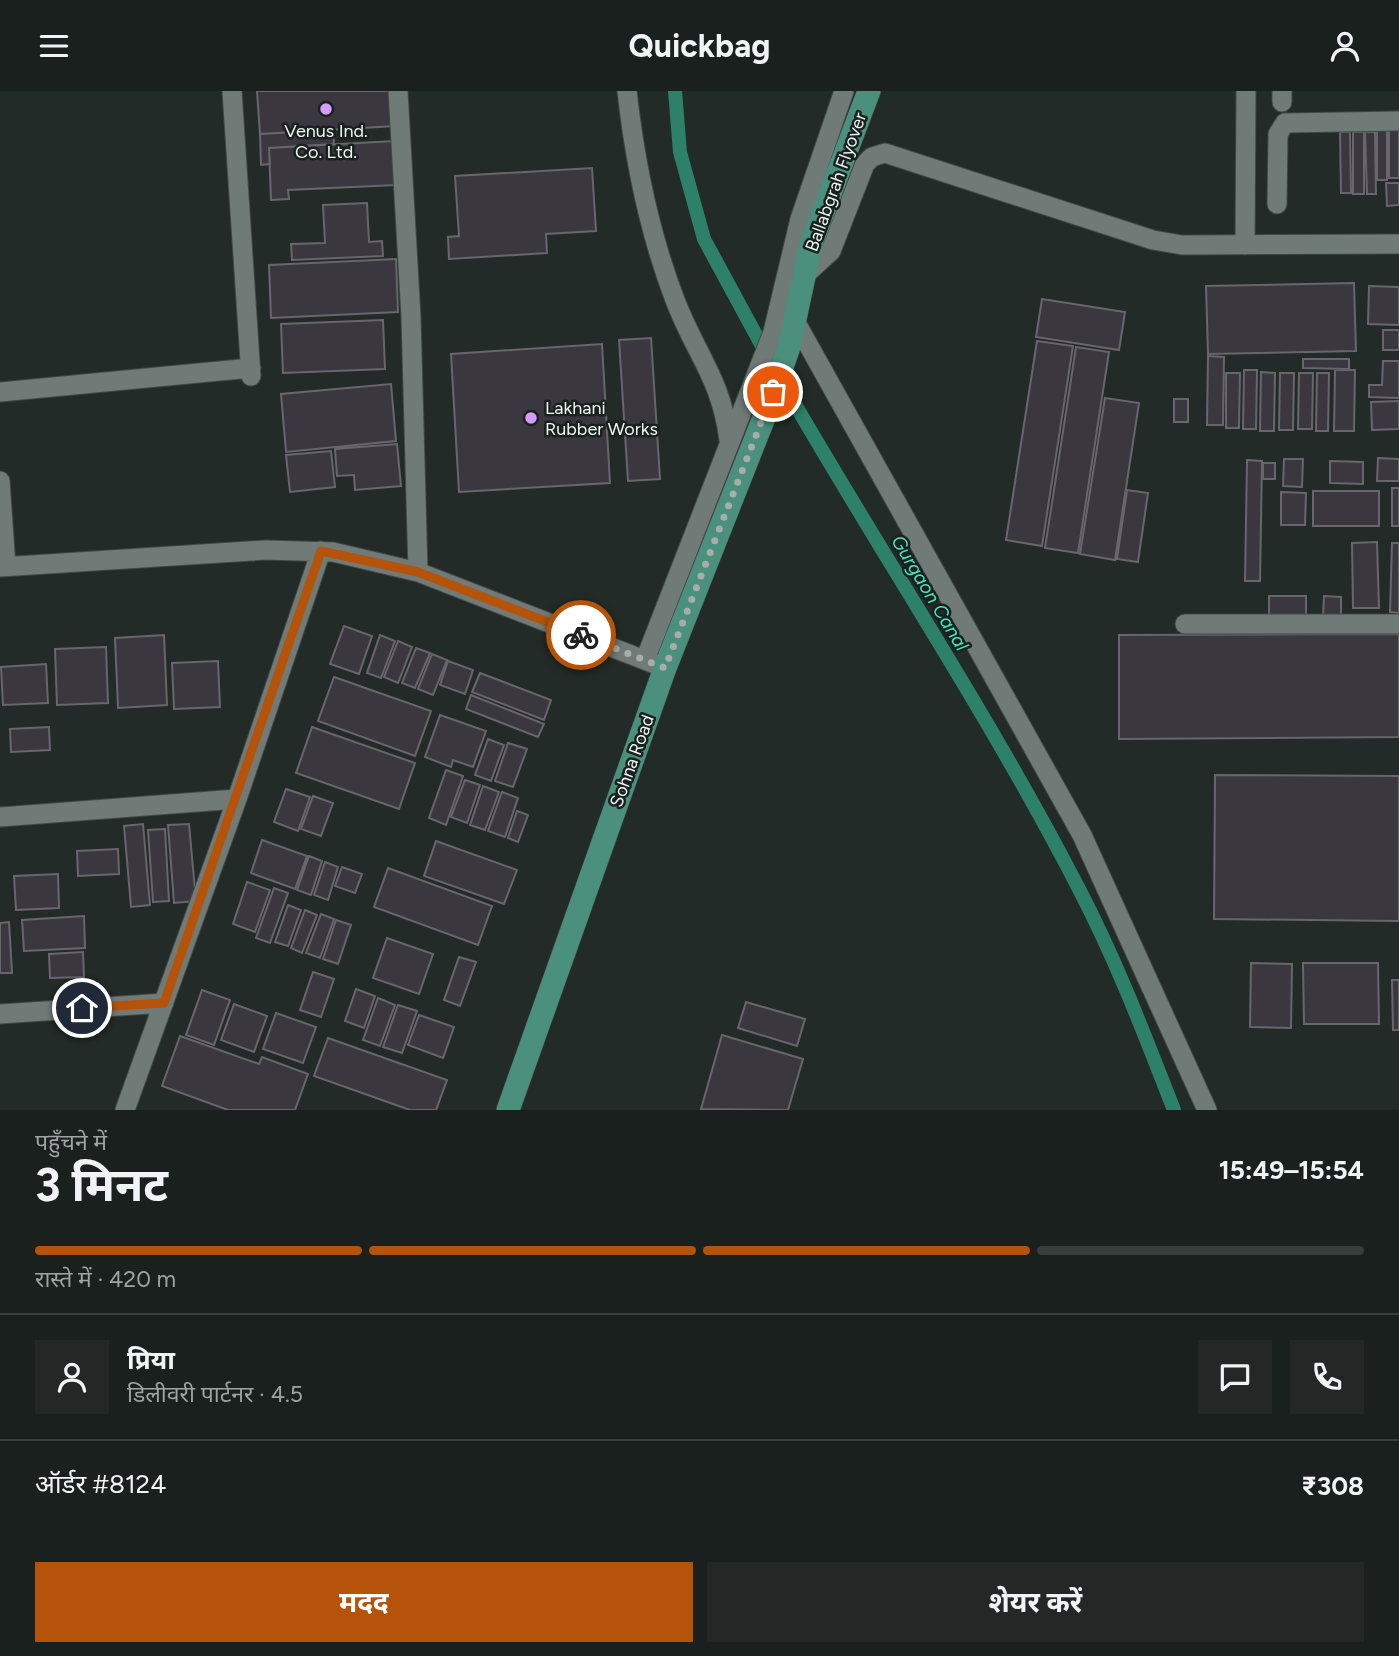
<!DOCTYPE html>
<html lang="hi">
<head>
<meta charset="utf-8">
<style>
	body { margin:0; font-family:Figtree,"Noto Sans Devanagari",sans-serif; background:#232826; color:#f1f3f6; height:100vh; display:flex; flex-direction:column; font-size:26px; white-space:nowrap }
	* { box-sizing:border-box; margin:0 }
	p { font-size:23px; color:#9fa3a4 }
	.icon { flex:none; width:38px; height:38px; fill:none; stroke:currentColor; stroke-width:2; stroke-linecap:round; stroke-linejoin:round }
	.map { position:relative; height:1019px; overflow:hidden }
	.details { display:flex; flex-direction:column; background:#1a201d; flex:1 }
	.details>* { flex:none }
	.pin { position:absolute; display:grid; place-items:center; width:60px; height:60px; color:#fff; margin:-30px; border:4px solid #fff; border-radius:50%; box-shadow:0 2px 7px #0007 }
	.courier { position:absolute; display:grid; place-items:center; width:70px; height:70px; margin:-35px; border:5px solid #b45309; border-radius:50%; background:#fff; color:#222; box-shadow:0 2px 9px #0007 }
	.headline em { font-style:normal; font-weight:700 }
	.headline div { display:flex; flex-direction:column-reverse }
	.headline { display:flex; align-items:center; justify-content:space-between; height:119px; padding:0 35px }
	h1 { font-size:46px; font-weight:700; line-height:52px }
	.bar { display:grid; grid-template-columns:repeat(4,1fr); gap:10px 7px; align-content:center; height:84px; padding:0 35px }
	.bar i { height:9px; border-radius:5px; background:#383e3b }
	.bar .active { background:#b45309 }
	.bar p { grid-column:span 4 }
	.line { display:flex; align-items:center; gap:18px; padding:0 35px; border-top:2px solid #383e3b }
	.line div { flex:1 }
	.round { display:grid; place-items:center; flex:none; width:74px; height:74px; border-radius:0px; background:#232826 }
	.primary-button { display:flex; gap:14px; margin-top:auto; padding:14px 35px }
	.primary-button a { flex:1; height:80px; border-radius:0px; background:#b45309; color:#fff; font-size:28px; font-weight:700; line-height:80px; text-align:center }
	.primary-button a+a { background:#232826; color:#f1f3f6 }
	header { display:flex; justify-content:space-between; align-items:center; height:91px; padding:0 35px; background:#1a201d; font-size:32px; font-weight:700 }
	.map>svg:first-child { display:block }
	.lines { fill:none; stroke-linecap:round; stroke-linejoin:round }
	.canal { stroke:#2d8169; stroke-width:14 }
	.building { fill:#3b373f; stroke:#69656d; stroke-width:2 }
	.minor-casing { stroke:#414946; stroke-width:21 }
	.major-casing { stroke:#414946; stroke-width:24 }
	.minor { stroke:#707a76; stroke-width:19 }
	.major { stroke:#4a907c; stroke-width:23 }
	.done { stroke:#a7aeaa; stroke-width:7; stroke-dasharray:0 12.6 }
	.route { stroke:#b45309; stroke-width:9 }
	.poi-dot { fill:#d49cfb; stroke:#18211e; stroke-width:2.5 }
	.labels { text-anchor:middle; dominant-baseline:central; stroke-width:5; stroke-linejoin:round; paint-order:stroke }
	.poi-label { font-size:18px; fill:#eef4f1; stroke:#18211e }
	.street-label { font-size:18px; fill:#eef4f1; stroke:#18211e }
	.water-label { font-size:19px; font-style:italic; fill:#4ae4ba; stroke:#18211e }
</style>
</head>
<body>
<header><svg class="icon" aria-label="menu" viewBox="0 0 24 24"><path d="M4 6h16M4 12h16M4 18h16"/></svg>Quickbag<svg class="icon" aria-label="person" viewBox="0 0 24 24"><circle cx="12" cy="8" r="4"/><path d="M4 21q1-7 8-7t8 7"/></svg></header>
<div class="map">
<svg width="1399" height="1019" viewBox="0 0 1399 1019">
	<rect width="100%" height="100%" fill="#222b27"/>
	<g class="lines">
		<path class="canal" d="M675 0 680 61 704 148 768 266
			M778 284C877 457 989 623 1080 800 1117 871 1145 945 1174 1019"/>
	</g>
	<path class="building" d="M257 0H394L395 35 260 43Z
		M1389 37H1399V87H1389Z
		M333 39 334 53 269 57 270 73 261 74 260 43Z
		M1377 39H1387V89H1377Z
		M1340 41H1350L1351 102H1341Z
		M1353 41H1364V103H1353Z
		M1365 41H1375L1376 103H1367Z
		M394 50 396 94 288 99 289 108 271 109 269 57Z
		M592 77 596 140 546 143 547 162 449 168 448 146 459 145 455 85Z
		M1386 92H1399V114L1387 115Z
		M367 112 369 151 382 150 383 165 292 169 291 153 325 152 323 114Z
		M396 168 398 221 271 227 269 174Z
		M1354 192 1356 260 1208 263 1206 195Z
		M1369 195 1399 196V234L1368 233Z
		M1042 208 1125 221 1119 259 1036 246Z
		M383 229 385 278 283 282 281 233Z
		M1383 239H1399V259H1383Z
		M651 247 660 388 628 390 619 249Z
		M1037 250 1073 255 1042 455 1006 449Z
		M602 253 610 392 459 401 451 263Z
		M1076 256 1109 261 1078 462 1045 457Z
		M1208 265 1224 266 1223 334H1207Z
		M1303 268H1349V278L1303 277Z
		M1383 270H1399V307L1369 306V294H1382Z
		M1244 279H1257L1256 338H1243Z
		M1335 279H1355L1354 340H1334Z
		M1261 281 1275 282 1274 340H1260Z
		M1226 282H1240L1239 337H1226Z
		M1280 282H1294L1293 339H1279Z
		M1299 282H1313L1312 338H1298Z
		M1317 282H1329L1328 340H1316Z
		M391 293 396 350 286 361 281 303Z
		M1105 307 1139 312 1115 469 1080 463Z
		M1174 308H1188V331H1174Z
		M1399 310V338L1372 339 1371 311Z
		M397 353 401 395 355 399 354 384 337 385 335 358Z
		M331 360 335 396 290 401 286 364Z
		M1378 367 1399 368V390H1377Z
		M1284 368H1303L1302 396 1283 395Z
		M1247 369 1262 370 1260 490H1245Z
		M1330 370 1363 371V393L1330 392Z
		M1263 372H1275V388H1263Z
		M1392 397H1399V435H1392Z
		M1127 399 1148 402 1138 471 1117 468Z
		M1313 400H1379V435H1313Z
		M1281 401 1306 402 1305 434H1281Z
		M1377 451 1379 517H1353L1352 452Z
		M1392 452H1399V522L1390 521Z
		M1269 505H1306V524L1269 525Z
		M1324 505 1341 506V526H1323Z
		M344 535 372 545 359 583 330 573Z
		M1399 543V646L1119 648V544Z
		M164 544 167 614 118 617 115 547Z
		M380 544 395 550 381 587 367 582Z
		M398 550 412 556 398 592 384 586Z
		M106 556 108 612 57 614 55 558Z
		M416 557 430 562 415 597 402 592Z
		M432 563 447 569 433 604 418 598Z
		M218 570 220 616 174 618 172 572Z
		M448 570 473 579 465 603 440 594Z
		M46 573 48 612 3 614 1 576Z
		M480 582 551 609 544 629 472 601Z
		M334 586 431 620 415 665 318 630Z
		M471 604 544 633 538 646 466 618Z
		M440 624 486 640 473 676 453 669 451 676 425 666Z
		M49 636 50 659 11 661 10 638Z
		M312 636 415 672 399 718 296 682Z
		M488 648 504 654 491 690 475 684Z
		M508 652 527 658 513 696 495 690Z
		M446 679 463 685 446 734 429 727Z
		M1215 684 1399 685V830L1214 828Z
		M465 689 480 694 467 732 451 726Z
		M483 695 499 701 485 739 470 734Z
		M286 698 310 706 298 740 274 731Z
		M502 701 518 707 505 746 488 740Z
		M313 705 333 712 321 745 301 738Z
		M517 720 528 724 518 751 508 747Z
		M143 733 150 814 131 816 124 735Z
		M189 733 196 810 174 812 168 734Z
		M165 738 169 810 153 811 148 739Z
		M262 749 307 765 295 798 251 782Z
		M436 750 517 779 504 813 424 785Z
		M118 758 119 783 78 785 77 760Z
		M309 765 322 770 311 804 297 799Z
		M325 771 338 776 328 809 314 804Z
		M342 776 362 783 355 802 335 795Z
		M388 777 492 815 478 854 374 816Z
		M58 783 59 817 16 819 14 785Z
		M247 791 270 799 255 841 233 833Z
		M274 797 288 802 270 852 256 847Z
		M288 814 301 819 288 855 275 851Z
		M305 819 317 824 302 862 291 857Z
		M321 823 334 828 320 867 306 862Z
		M84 825 85 857 24 860 22 829Z
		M336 829 351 834 338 873 323 868Z
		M9 831 12 882H0V832Z
		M387 847 433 863 419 903 373 887Z
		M83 861 84 886 50 887 49 863Z
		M459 866 476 871 460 915 444 909Z
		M1251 872 1292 873 1291 937 1250 936Z
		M1303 872H1378L1379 933H1304Z
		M313 881 334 888 321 926 300 919Z
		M1392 889H1399V939H1393Z
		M356 898 375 905 364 937 345 930Z
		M202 899 230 909 214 954 186 944Z
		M378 907 395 914 380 955 363 949Z
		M746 911 805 928 797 955 738 937Z
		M234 913 267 925 254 961 221 949Z
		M398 914 417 920 402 962 383 956Z
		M276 922 316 936 303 972 263 958Z
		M419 924 454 936 443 967 408 954Z
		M722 944 803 968 788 1019 701 1018Z
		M180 945 259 973 262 966 308 983 295 1019H228L162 995Z
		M328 947 447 989 436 1019H410L314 985Z"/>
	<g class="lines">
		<defs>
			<path id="minor" d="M232 0 251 285
				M398 0 411 226 418 481
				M627 0C635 72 649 141 675 209 696 264 721 287 729 349
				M1282 11V0
				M1277 113 1278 43 1285 32 1399 30
				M1245 154 1246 0
				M789 179 806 183 831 160 865 73 872 66 885 62 1153 149 1182 154 1399 153
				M795 230 1082 744 1207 1019
				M0 301 251 277
				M0 390 6 475
				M0 476 266 459 333 461 418 481 665 577
				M1185 533H1399
				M645 569 773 241 800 128 844 0
				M0 726 237 708
				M0 923 164 912
				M125 1019 237 708 321 460"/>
			<path id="major" d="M508 1019 665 577 765 324 789 256 811 153 869 0"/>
		</defs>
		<use href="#minor" class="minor-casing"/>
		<use href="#major" class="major-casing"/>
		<use href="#minor" class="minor"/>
		<use href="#major" class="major"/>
	</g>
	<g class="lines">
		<path class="done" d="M581 544 665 577 773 301"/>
		<path class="route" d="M82 917 164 912 321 460 418 481 581 544"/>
	</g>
	<g class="poi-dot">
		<circle cx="326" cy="18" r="7"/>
		<circle cx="531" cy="327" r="7"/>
	</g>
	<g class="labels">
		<g class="poi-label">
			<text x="326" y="40">Venus Ind.<tspan x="326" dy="21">Co. Ltd.</tspan></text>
			<text x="545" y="317" text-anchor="start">Lakhani<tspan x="545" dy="21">Rubber Works</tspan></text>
		</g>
		<g class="street-label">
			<text transform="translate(836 91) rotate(-70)">Ballabgrah Flyover</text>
			<text transform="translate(632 670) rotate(-70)">Sohna Road</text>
		</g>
		<g class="water-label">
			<text transform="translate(930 502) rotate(59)">Gurgaon Canal</text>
		</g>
	</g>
</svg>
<div class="pin" style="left:773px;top:301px;background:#ea580c"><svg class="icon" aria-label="bag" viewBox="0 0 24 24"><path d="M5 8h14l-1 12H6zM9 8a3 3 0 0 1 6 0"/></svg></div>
<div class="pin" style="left:82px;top:917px;background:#1f2937"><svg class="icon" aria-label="home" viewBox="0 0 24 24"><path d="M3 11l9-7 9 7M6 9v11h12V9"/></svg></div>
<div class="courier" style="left:581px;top:544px"><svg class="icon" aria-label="bike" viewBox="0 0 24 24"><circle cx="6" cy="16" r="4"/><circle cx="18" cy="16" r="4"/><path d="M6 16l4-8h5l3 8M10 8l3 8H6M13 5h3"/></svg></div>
</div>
<section class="details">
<div class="headline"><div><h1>3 मिनट</h1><p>पहुँचने में</p></div><em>15:49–15:54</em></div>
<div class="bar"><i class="active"></i><i class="active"></i><i class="active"></i><i></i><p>रास्ते में · 420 m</p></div>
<div class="line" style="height:126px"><a class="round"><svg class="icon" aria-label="person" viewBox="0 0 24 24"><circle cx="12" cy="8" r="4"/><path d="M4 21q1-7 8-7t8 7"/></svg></a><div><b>प्रिया</b><p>डिलीवरी पार्टनर · 4.5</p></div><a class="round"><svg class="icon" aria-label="chat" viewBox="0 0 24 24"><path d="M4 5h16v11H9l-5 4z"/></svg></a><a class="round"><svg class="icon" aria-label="phone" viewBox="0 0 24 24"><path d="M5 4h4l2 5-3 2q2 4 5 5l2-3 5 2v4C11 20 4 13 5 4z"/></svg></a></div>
<div class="line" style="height:91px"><div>ऑर्डर #8124</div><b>₹308</b></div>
<div class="primary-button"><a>मदद</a><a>शेयर करें</a></div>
</section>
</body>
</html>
